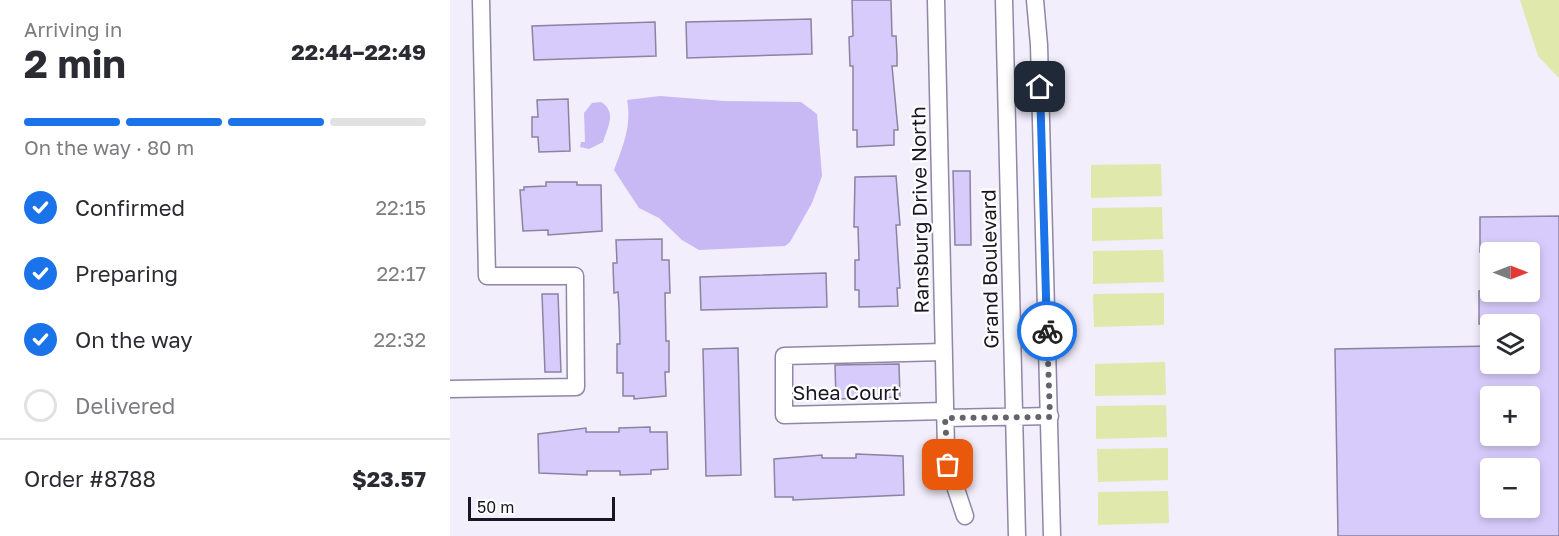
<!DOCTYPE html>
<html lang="en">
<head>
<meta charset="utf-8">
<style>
	body { margin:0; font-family:"Golos Text",sans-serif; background:#f2f2f3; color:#2b2b33; height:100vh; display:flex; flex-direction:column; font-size:22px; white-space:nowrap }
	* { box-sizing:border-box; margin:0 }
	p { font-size:20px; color:#7c7c81 }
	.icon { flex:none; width:33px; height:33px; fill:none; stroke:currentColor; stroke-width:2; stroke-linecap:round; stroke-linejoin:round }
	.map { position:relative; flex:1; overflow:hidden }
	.panel { display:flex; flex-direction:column; background:#fff; width:450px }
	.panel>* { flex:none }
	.needle { width:39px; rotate:90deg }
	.controls { position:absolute; left:1030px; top:242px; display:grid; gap:12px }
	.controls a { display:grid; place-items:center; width:60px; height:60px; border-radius:6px; background:#fff; box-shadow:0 3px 9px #0003; font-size:30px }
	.scale { position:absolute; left:18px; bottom:15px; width:147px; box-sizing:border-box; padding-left:6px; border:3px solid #191621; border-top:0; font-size:16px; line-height:21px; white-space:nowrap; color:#191621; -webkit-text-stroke:4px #fefefe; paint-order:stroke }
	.pin { position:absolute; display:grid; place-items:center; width:51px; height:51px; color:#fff; margin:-26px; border-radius:12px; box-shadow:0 3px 9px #0006 }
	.courier { position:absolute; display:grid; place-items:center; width:60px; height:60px; margin:-30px; border:4px solid #1a73e8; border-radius:50%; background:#fff; color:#222; box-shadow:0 2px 8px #0007 }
	.headline em { font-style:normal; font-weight:700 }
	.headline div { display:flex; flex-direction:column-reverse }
	.headline { display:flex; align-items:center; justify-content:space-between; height:102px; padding:0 24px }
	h1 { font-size:39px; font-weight:700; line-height:45px }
	.bar { display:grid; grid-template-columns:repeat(4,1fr); gap:9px 6px; align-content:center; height:72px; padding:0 24px }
	.bar i { height:8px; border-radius:4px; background:#e1e1e2 }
	.bar .selected { background:#1a73e8 }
	.bar p { grid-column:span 4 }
	.line { display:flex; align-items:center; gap:15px; padding:0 24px; border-top:2px solid #e1e1e2 }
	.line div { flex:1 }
	ol { padding:0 24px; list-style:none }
	li { display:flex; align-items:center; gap:18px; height:66px }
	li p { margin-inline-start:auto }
	li .icon { padding:6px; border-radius:50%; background:#1a73e8; color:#fff; stroke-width:4 }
	li:last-child { color:#7c7c81 }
	li i { width:33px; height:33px; border:3px solid #e1e1e2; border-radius:50% }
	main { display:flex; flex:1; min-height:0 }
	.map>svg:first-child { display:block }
	.green { fill:#e0e8ab }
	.water { fill:#c8b8f4 }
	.building { fill:#d7cbfb; stroke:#8b83a1; stroke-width:1.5; fill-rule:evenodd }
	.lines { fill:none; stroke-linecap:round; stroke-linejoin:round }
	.minor-casing { stroke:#8f87a5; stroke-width:19 }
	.minor { stroke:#fff; stroke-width:16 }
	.done { stroke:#65626e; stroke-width:6; stroke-dasharray:0 10.8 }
	.route { stroke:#1a73e8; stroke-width:8 }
	.labels { text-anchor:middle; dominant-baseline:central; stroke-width:4.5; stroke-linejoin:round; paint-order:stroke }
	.street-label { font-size:20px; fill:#191621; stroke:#fefefe }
</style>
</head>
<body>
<main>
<section class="panel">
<div class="headline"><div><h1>2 min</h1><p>Arriving in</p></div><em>22:44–22:49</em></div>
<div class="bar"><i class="selected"></i><i class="selected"></i><i class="selected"></i><i></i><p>On the way · 80 m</p></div>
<ol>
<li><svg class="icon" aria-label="check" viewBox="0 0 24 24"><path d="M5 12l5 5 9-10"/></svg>Confirmed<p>22:15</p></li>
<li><svg class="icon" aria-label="check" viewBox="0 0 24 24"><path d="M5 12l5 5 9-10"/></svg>Preparing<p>22:17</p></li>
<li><svg class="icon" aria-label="check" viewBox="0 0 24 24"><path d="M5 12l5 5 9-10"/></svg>On the way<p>22:32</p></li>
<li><i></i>Delivered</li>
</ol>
<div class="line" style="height:78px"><div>Order #8788</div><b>$23.57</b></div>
</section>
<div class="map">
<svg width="1109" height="536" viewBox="0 0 1109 536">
	<rect width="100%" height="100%" fill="#f2eefc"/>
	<path class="green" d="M1070 0H1109V78L1088 56Z
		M711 164 712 196 641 198V165Z
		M712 207 713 239 642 241V208Z
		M713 250 714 282 643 284V251Z
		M714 293V325L644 327 643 294Z
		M715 362 716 395 645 396V364Z
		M716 405 717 437 646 439V406Z
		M718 448V480L648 482 647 449Z
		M718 491 719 523 648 525V492Z"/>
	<path class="water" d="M210 96 274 101 351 102 367 114 372 176 362 203 340 242 335 246 249 250 232 240 209 218 189 208 164 170C173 146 182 126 177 100Z
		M151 102C167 112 158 126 153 142L139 149 130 147 131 142H135L134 113 142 103Z"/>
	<path class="building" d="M402 0H441L442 36H446L447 55V66H442L448 130H444V145L407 147V130H403V66H400L399 37 403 36Z
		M361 19 362 54 237 58 236 22Z
		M205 22 206 56 84 60 82 26Z
		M118 99 120 151 89 152 88 137H82V117H88L87 100Z
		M503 171H520L521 245H505Z
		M446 176 450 225H446L450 288H447L448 306 409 307V290H405V260H409L408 227H404L405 177Z
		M96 182H127V185H151L152 231 98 235V230L73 231 70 190H74V187L96 186Z
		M1109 216V536H888L885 349 1041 346V363H1080V324H1029V291H1080V252H1030V217ZM1041 396H1080V435H1041ZM1041 468H1080V507H1041Z
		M212 239V260H219L220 293H215L216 341H219V372H215L216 396 184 399V396H173V373H167V344H170L169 307 168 292 164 293 163 263H167L166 240Z
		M376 273 377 307 251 310 250 277Z
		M92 294H108L111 372H95Z
		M288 348 291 475 256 476 253 349Z
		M449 364 450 397 386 399 385 365Z
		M200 427V432H217L218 469 201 470V474L170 475V471H137V475L89 473 88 434 136 428V432H169V428Z
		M406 454 453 456 454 495 343 500V497H325L324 459 372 455V458H406Z"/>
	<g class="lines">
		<defs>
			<path id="minor" d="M486 0 496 449 498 465 515 516
				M554 0 567 536
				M585 0 589 45 602 536
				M494 352 334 356V415L495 411
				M0 389 126 387 125 276H37L31 0
				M495 418 600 416"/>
		</defs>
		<use href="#minor" class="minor-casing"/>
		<use href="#minor" class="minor"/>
	</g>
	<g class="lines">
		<path class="done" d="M498 465 495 418 600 417 597 331"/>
		<path class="route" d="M590 87 597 331"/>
	</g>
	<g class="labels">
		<g class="street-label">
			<text transform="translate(469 210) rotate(-91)">Ransburg Drive North</text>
			<text transform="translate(539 269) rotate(-91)">Grand Boulevard</text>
			<text x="396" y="392">Shea Court</text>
		</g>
	</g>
</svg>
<div class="controls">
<a><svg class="needle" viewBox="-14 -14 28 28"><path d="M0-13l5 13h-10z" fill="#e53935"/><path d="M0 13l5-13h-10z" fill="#7c7c81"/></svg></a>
<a><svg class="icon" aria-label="layers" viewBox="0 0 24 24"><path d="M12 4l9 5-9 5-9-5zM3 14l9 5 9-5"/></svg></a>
<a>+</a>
<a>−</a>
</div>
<div class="scale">50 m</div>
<div class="pin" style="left:498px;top:465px;background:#ea580c"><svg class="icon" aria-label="bag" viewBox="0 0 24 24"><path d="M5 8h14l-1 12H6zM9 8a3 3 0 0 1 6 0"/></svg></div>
<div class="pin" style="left:590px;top:87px;background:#1f2937"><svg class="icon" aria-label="home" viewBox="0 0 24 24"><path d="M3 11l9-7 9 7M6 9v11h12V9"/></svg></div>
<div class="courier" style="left:597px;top:331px"><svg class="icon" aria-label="bike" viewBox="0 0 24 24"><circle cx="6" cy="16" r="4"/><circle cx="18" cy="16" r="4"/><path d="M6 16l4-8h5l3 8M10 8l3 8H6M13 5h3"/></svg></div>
</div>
</main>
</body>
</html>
